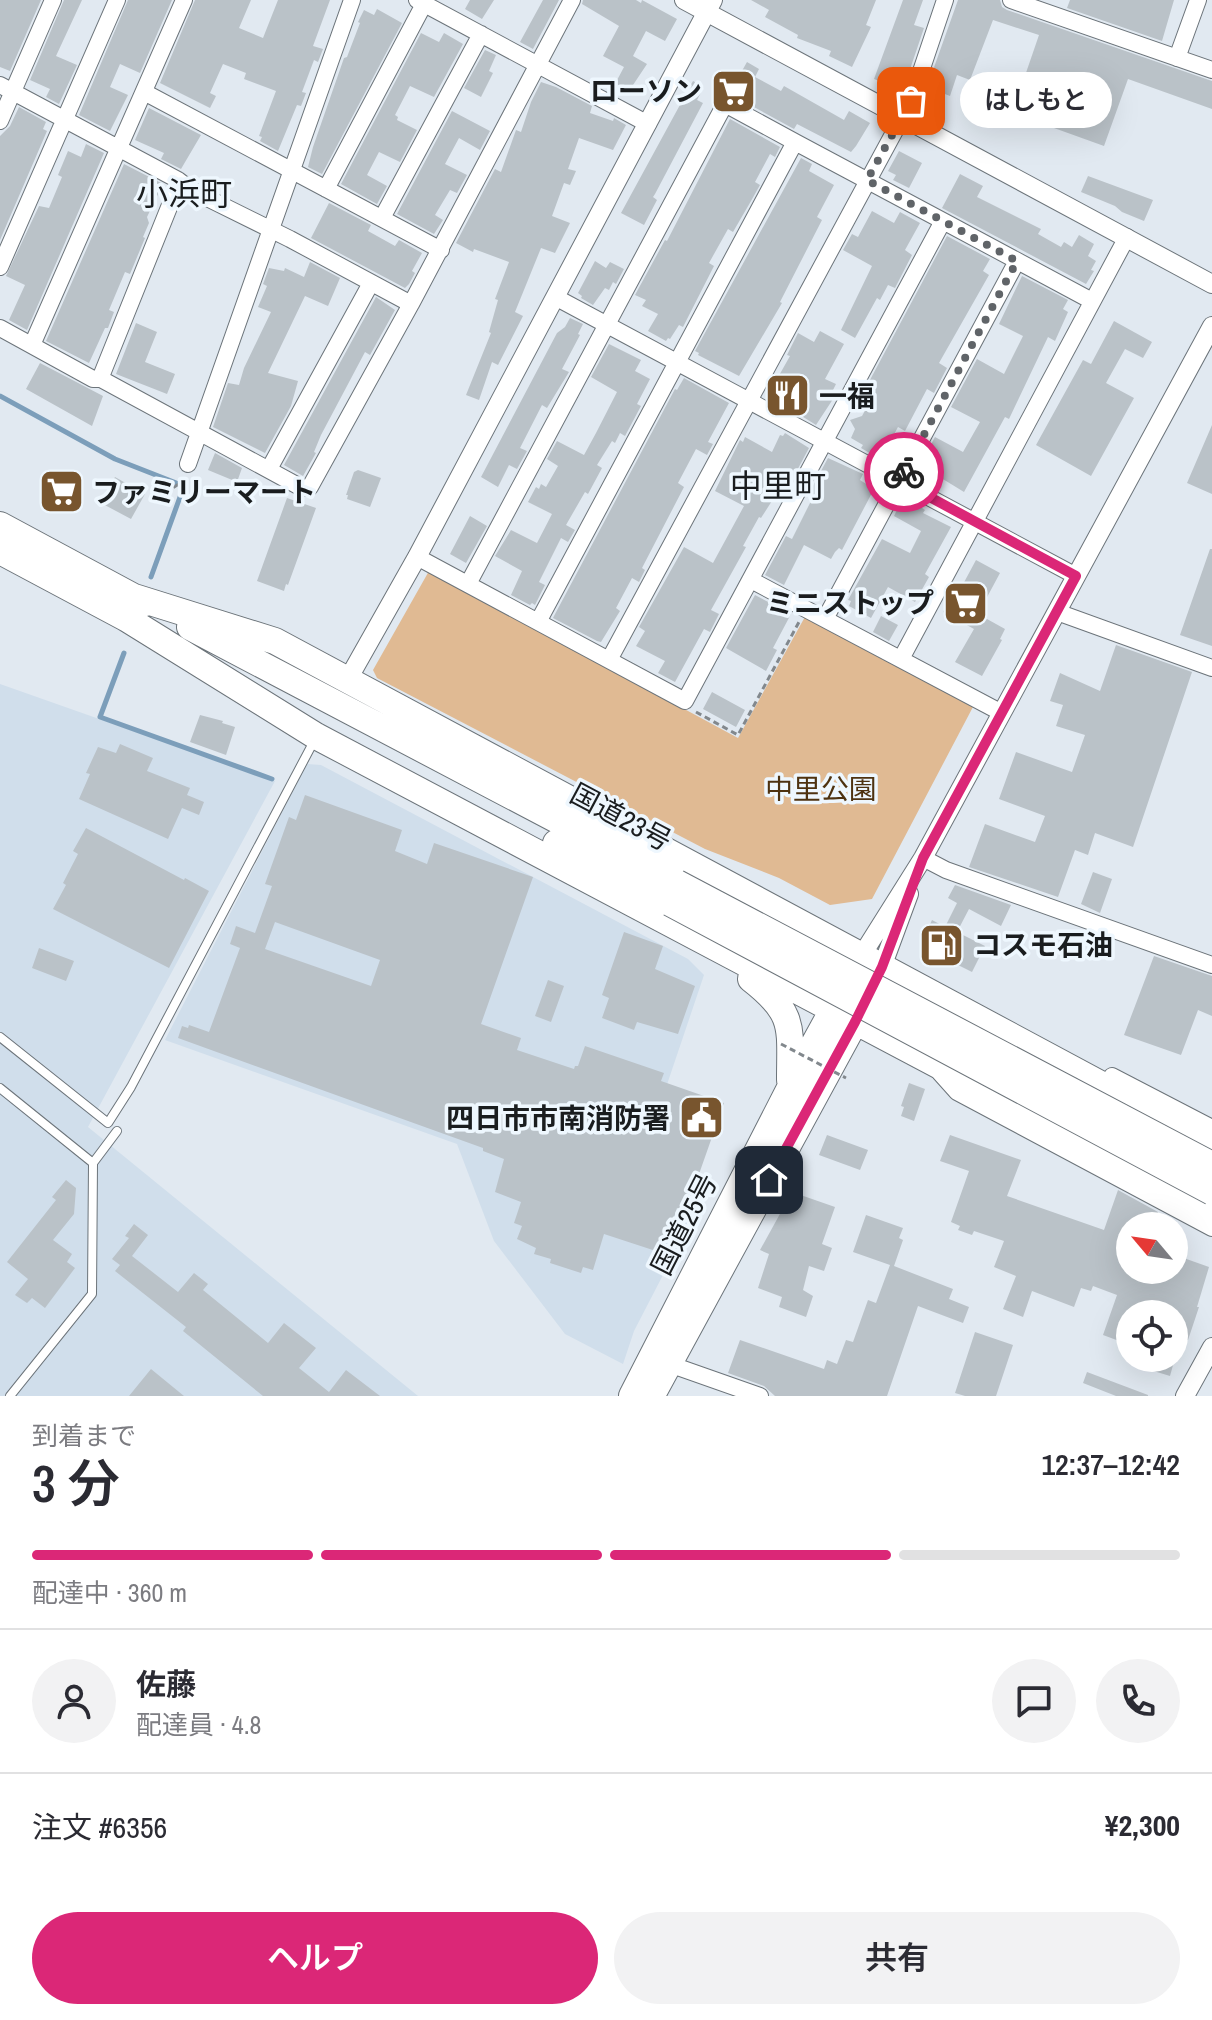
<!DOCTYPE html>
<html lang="ja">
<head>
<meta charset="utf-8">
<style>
	body { margin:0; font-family:"Archivo Narrow","Noto Sans JP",sans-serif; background:#f2f2f3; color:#2b2b33; height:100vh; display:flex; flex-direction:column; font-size:30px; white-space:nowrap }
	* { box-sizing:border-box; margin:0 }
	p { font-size:26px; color:#7c7c81 }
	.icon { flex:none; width:44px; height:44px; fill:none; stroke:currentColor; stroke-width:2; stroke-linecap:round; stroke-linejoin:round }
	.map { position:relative; height:1396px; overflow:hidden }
	.sheet { display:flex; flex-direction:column; background:#fff; flex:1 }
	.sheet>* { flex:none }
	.needle { width:52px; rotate:299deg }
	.buttons { position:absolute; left:1116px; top:1212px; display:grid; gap:16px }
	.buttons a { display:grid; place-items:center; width:72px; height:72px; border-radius:50%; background:#fff; box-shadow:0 8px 32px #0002; font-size:40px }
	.pin { position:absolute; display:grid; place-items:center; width:68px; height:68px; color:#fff; margin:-34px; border-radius:16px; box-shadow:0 4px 12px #0006 }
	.courier { position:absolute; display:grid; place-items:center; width:80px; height:80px; margin:-40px; border:6px solid #db2777; border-radius:50%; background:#fff; color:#222; box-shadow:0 2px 10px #0007 }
	.bubble { position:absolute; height:56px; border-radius:28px; background:#fff; box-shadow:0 8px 32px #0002; font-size:26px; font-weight:600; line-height:56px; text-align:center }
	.headline em { font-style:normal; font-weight:600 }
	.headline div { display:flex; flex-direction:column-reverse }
	.headline { display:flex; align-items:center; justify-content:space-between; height:136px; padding:0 32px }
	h1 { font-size:52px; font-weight:600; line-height:60px }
	.bar { display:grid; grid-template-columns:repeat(4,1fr); gap:12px 8px; align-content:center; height:96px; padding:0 32px }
	.bar i { height:10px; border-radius:6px; background:#e1e1e2 }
	.bar .on { background:#db2777 }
	.bar p { grid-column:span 4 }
	.line { display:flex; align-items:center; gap:20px; padding:0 32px; border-top:2px solid #e1e1e2 }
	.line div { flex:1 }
	.round { display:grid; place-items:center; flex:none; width:84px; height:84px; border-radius:42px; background:#f2f2f3 }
	.primary-button { display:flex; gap:16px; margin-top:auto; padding:16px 32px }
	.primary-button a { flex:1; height:92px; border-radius:48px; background:#db2777; color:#fff; font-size:32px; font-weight:600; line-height:92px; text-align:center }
	.primary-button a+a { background:#f2f2f3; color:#2b2b33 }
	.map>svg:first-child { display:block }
	.built { fill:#d0deeb }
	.green { fill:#e0ba93 }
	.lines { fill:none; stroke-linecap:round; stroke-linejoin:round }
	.stream { stroke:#7c9eba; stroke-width:5 }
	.building { fill:#bac2c8; fill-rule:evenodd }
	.service-casing { stroke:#6c747a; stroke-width:10 }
	.minor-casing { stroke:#6c747a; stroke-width:18 }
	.tertiary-casing { stroke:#6c747a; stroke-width:20 }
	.trunk-casing { stroke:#6c747a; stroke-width:28 }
	.path { stroke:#82888d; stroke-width:3; stroke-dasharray:6 4; stroke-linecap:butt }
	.service { stroke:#fff; stroke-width:8 }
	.minor { stroke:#fff; stroke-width:16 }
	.tertiary { stroke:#fff; stroke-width:18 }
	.trunk { stroke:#fff; stroke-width:26 }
	.trunk-bridge-casing { stroke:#6c747a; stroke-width:28; stroke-linecap:butt }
	.path-bridge { stroke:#82888d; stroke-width:3; stroke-dasharray:6 4; stroke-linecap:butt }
	.trunk-bridge { stroke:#fff; stroke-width:26 }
	.done { stroke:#606468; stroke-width:8; stroke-dasharray:0 14.4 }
	.route { stroke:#db2777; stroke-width:10 }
	.labels { text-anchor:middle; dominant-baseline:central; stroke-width:7; stroke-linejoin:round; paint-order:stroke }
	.poi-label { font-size:28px; font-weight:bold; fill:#1a1d1f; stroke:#eef7fe; text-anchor:end }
	.park-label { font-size:28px; fill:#4e3210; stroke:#eef7fe }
	.street-label { font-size:28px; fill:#1a1d1f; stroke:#eef7fe }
	.quarter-label { font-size:32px; fill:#1a1d1f; stroke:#eef7fe }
</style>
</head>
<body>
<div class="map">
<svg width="1212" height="1396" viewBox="0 0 1212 1396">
	<rect width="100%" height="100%" fill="#e1e9f1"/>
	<path class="built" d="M0 684 275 781 88 1127 418 1396H0Z
		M307 764 321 765 688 959 704 975 629 1197 692 1219 634 1331 623 1364 565 1334 494 1241 457 1144 165 1040Z"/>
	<path class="green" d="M429 571 738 738 806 615 974 705 872 899 830 905 779 878 705 849 377 678 373 670Z"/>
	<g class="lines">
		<path class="stream" d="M0 396 115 459 184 486 151 577
			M124 653 100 717 272 779"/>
	</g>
	<path class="building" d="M0 0H41L10 71 0 67Z
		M64 0H82L56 56 77 65 59 104 46 97 50 89 30 80Z
		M128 0H172L140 73 120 64 110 87 128 95 110 131 79 115Z
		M195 0H251L239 28 263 38 278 0H330L313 46 323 49 318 62 314 60 302 92 306 93 301 106 297 105 278 151 260 141 262 137 259 136 276 91 244 79 246 73 223 64 210 93 216 96 210 108 160 83Z
		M470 0H494L482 19 465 9Z
		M543 0H559L533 49 520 42Z
		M583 0H636L641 3 642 0 677 19 665 41 646 31 633 56 647 64 629 91 615 84 624 67 603 56 619 26 582 4Z
		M751 0H876L866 25 871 27 852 67 829 56 831 51 797 38 798 35 765 17 769 10Z
		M903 0H923L914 25 924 28 903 90 874 79Z
		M958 0H1000L1002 7 1007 10 1212 81V109L1128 79 1104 146 1054 128 1059 114 1017 99 1039 35 993 20 970 80 957 75 950 96 927 87Z
		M1070 0H1174L1162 41 1067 8Z
		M377 9 402 23 322 174 308 167 313 147 344 58 347 57 360 23 358 22 364 10 374 15Z
		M421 33 439 42 444 33 463 44 434 97 410 86 395 115 398 117 397 120 417 130 400 162 379 152 367 175 387 186 377 204 341 184Z
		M485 50 496 55 489 71 493 73 481 97 464 88Z
		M747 62 759 69 755 77 781 91 784 86 844 120 849 111 870 123 856 146 851 152 797 124 794 129 741 100 730 92Z
		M693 81 704 87 697 100 703 103 655 194 653 197 657 200 644 225 621 213Z
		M541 82 556 87 592 106 590 113 613 121 614 118 626 125 613 150 579 138 568 169 576 171 570 185 564 183 552 216 570 223 555 253 541 248 515 312 523 316 498 365 492 362 479 400 466 395 491 333 489 332 498 300 495 299 509 262 474 249 473 252 456 243 495 169 501 172 516 130 521 132 531 102Z
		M19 107 46 122 43 129 47 131 0 240V136L10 126Z
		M149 108 201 135 181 169 161 159 164 153 135 140Z
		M452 111 490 131 480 150 459 138 445 164 467 175 457 193 450 190 435 215 443 220 434 234 397 214Z
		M730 119 780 147 775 157 770 154 755 182 760 185 751 201 733 232 728 229 709 263 714 266 683 327 679 325 670 339 668 338 666 341 648 331 658 314 642 306 646 300 635 295 665 240 667 241Z
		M86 144 104 153 27 330 9 320 25 285 6 276 39 206 49 208 62 177 58 175 68 151 81 157Z
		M899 151 922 163 909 188 893 180 896 175 888 171Z
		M801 158 812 164 809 171 834 185 817 217 822 220 780 302 782 303 739 376 698 355 699 353 695 351Z
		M124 164 163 184 147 217 149 223 143 237 145 238 130 274 125 272 109 310 114 312 108 328H105L89 363 46 341Z
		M960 174 983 186 977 197 1041 229 1038 234 1061 247 1064 242 1072 247 1079 235 1094 244 1088 256 1096 261 1091 270 1094 271 1086 284 942 208Z
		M1088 176 1153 200 1144 221 1122 212 1115 206 1081 192Z
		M329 203 371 225 368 231 395 246 399 240 422 253 412 271 415 273 409 284 405 288 311 238Z
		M872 211 894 223 900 212 920 223 905 250 912 255 895 288 888 285 880 300 877 298 855 338 841 330 872 266 843 250 852 234 858 237Z
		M947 236 990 259 983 271 989 275 939 363 947 368 934 393 927 389 905 431 898 427 882 457 875 453 873 455 861 448 863 445 851 438 855 429 850 420 862 416 872 398 863 393Z
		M595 261 606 268 610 262 624 269 616 284 613 282 609 290 605 288 593 305 581 298 582 296 578 293Z
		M310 262 340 278 328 306 305 296 268 373 298 381 291 406 265 453 213 427 228 383 239 385 244 368 271 312 258 307 267 286 263 284 269 268 284 271 285 268 304 277Z
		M1022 276 1068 300 1063 309 1068 312 1055 341 1048 337 1009 419 1005 417 964 492 920 465 935 437 963 452 980 422 951 407 977 359 1004 374 1023 336 999 324Z
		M376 297 395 310 370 355 365 352 321 435 314 452 316 453 303 476 284 465Z
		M570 318 583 324 578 334 580 335 562 369 569 372 547 408 542 405 520 448 527 451 517 469 509 465 498 487 481 477 557 333 565 327Z
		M1114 321 1152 342 1143 358 1125 349 1106 383 1134 398 1091 476 1036 445 1083 360 1091 364Z
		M136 323 157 332 145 362 175 374 167 394 116 374Z
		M820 331 844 344 825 379 836 384 831 394 835 396 816 425 768 395 790 356 787 355 798 333 814 342Z
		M609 344 641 360 635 371 650 379 637 404 641 406 625 436 620 433 615 443 612 441 597 465 602 468 588 494 585 492 566 525 575 530 568 542 561 538 539 582 545 585 535 605 532 603 530 605 511 595 522 571 495 556 511 530 537 543 552 514 528 502 536 487 539 489 541 484 546 487 558 466 547 459 557 441 584 455 596 433 617 392 591 377Z
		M40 363 103 396 92 426 26 389Z
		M684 378 729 403 708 442 713 444 707 455 696 449 678 483 684 487 642 568 645 570 639 582 632 578 616 608 620 611 601 642 597 641 553 618 554 616 675 389 677 390Z
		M1212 425V494L1187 483Z
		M785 433 809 448 785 493 779 490 761 518 759 517 743 546 746 547 711 610 719 614 710 632 704 629 675 682 658 673 665 661 636 646 645 631 639 627 684 547 713 563 744 506 715 491 740 440 743 442 745 437 772 452 780 435 783 436Z
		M215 453 242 468 237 482 208 470Z
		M828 458 863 474 860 480 874 489 842 550 839 548 835 552 831 559 804 545 784 585 765 575 786 536 792 539 813 497 808 495Z
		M358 470 381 478 370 507 347 499 348 495H346L354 472Z
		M115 477 145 494 131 519 101 503Z
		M904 496 925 510 923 513 951 527 925 574 929 577 915 602 888 587 871 618 849 606 851 601 848 600 882 539 910 553 921 531 894 516Z
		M287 498 316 508 288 585 286 584 284 591 257 581Z
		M470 516 487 526 466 563 450 554Z
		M1210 549H1212V646L1180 635Z
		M976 560 1000 573 978 614 1005 629 1000 639 1002 640 982 676 955 662 974 629 943 612 950 599 954 601Z
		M755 595 791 614 773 648 777 650 766 671 726 648Z
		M881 616 898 625 889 641 873 632Z
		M1116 645 1192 672 1133 847 1095 833 1088 855 1075 850 1058 897 969 867 985 824 1035 842 1045 816 999 799 1016 752 1072 772 1085 735 1056 726 1063 705 1050 701 1060 673 1100 691Z
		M712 692 745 710 736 727 703 709Z
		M200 715 223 721 222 723 235 727 226 755 190 742Z
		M120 744 153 758 147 771 190 788 187 795 204 802 199 815 182 808 168 839 79 799 90 774 86 773 98 747 116 753Z
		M305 795 402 830 395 851 427 864 434 843 533 877 481 1024 521 1038 517 1050 574 1069 575 1066H578L585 1046 664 1073 661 1081 724 1103 686 1211 677 1208 662 1253 604 1234 593 1270 583 1267 581 1273 550 1263 551 1259 534 1254 536 1248 517 1239 522 1226 514 1223 521 1202 495 1192 504 1159 483 1151V1148L178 1038 182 1026 188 1028 189 1025 209 1032 240 948 230 944 236 926 255 933 272 886 265 884 289 817 296 820ZM275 922 380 960 371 986 265 949Z
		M86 828 184 880 185 878 209 891 169 968 53 909 66 885 63 883 78 854 73 851Z
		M1093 872 1112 879 1100 913 1081 904Z
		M955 885 1011 905 1001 926 969 909 957 932 985 946 972 972 920 946 932 920 945 927 957 903 948 898Z
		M624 932 663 946 655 969 695 986 678 1034 637 1022 634 1030 602 1018 609 998 602 995Z
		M39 948 74 961 66 981 32 968Z
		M1154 956 1212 976V1016L1198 1010 1181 1055 1124 1035Z
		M548 980 564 986 551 1022 535 1016Z
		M909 1083 925 1089 914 1121 901 1116 904 1107 901 1106Z
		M827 1135 868 1150 860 1170 819 1155Z
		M950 1135 1021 1160 1007 1196 1104 1230 1118 1190 1158 1212 1153 1226H1130L1119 1263 1130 1266V1270H1174L1178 1256 1209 1267 1197 1307H1199L1188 1340 1174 1336V1314H1130V1345L1103 1335 1117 1295 1093 1286 1091 1291 1081 1288 1074 1307 1032 1291 1023 1317 1003 1309 1016 1276 994 1267 1004 1241 974 1231 972 1235 958 1230 960 1226 951 1222 969 1171 940 1161Z
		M66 1180 76 1188 74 1214 53 1240 72 1254 67 1262 75 1268 45 1308 32 1298 27 1303 15 1295 28 1279 7 1262 56 1200 52 1197Z
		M792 1192 835 1207 822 1244 832 1248 824 1271 809 1266 803 1290 813 1296 806 1317 779 1307 782 1297 758 1288 769 1254 760 1250Z
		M866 1215 903 1228 899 1238 903 1240 894 1266 953 1289 949 1299 969 1307 963 1323 918 1306 887 1396H775L764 1386 728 1373 740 1340 824 1369 827 1360 837 1364 846 1340 853 1342 868 1300 876 1303 890 1265 853 1252Z
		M134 1224 148 1235 132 1256 178 1292 194 1273 208 1284 203 1290 268 1343 284 1323 316 1348 299 1368 329 1392 346 1370 380 1396H263L183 1331 186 1327 115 1271 120 1265 112 1259 129 1238 125 1236Z
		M975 1332 1013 1345 996 1396H965L955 1393Z
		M1151 1358H1175L1170 1376 1147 1369Z
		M151 1369 184 1396H129Z
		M1087 1372 1148 1395V1396H1116L1083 1383Z"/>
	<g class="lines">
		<defs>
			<path id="service" d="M0 1037 108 1123 131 1087 314 741
				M0 1088 93 1163 92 1294 10 1396
				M93 1163 117 1131"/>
			<path id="minor" d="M417 0 648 124
				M1011 0 1212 70
				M1177 58 1198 0
				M0 85 178 180 191 190 290 239 411 304 572 0
				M144 92 441 250
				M0 121 53 0
				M326 189 424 4
				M382 218 481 34
				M943 221 1092 301
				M0 267 117 0
				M555 297 1076 576
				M0 328 93 379H101L302 488 310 487 411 304
				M32 345 184 0
				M100 379 174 195 183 184
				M188 464 352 0
				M269 469 371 283
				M417 557 685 701 943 221 795 142 538 622
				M751 580 1002 713
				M468 584 725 104 795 142
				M1057 612 1212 668
				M825 619 1017 261
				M901 659 1127 237
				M609 660 911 101 945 0
				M923 858 946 870 1212 965
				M940 1073 957 1092 1212 1228
				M1112 1076 1212 1128
				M669 1364 760 1396"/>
			<path id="tertiary" d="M684 0 1212 284
				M347 681 417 557 713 0
				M862 955 923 858 1212 326
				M882 967 909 894
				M1185 1396 1212 1347"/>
			<path id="trunk" d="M0 525 145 603
				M0 551 135 623
				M131 596 275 641 1212 1144
				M121 615 316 736 1212 1210
				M190 627 677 883
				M556 843 670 903
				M751 979C796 1014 790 1027 790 1080
				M653 1393 862 1009
				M632 1396 790 1088 841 995"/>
		</defs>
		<use href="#service" class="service-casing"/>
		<use href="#minor" class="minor-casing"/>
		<use href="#tertiary" class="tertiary-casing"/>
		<use href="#trunk" class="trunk-casing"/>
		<path class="path" d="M165 493 185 480
			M696 712 738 735 799 622"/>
		<use href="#service" class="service"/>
		<use href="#minor" class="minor"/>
		<use href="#tertiary" class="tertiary"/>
		<use href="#trunk" class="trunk"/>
		<defs>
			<path id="trunk-bridge" d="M677 883 1212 1165
				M670 903 1212 1192"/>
		</defs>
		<use href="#trunk-bridge" class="trunk-bridge-casing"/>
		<path class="path-bridge" d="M781 1044 846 1078"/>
		<use href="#trunk-bridge" class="trunk-bridge"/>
	</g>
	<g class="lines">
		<path class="done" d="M904 472 1017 261 867 180 911 101"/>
		<path class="route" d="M769 1180 855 1022 882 967 923 858 1076 576 900 481 904 472"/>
	</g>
	<defs>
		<symbol id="supermarket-square" viewBox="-11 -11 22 22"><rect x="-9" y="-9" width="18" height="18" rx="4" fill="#78552e" stroke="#eef7fe"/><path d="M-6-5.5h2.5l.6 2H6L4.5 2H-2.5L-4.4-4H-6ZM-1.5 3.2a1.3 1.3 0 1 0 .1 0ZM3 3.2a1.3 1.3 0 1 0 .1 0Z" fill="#fff"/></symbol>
		<symbol id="restaurant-square" viewBox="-11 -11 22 22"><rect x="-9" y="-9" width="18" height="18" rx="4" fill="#78552e" stroke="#eef7fe"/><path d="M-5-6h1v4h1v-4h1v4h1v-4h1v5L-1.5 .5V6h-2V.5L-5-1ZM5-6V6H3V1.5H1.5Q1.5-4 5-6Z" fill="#fff"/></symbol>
		<symbol id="fuel-square" viewBox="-11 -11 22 22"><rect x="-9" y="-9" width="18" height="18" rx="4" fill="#78552e" stroke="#eef7fe"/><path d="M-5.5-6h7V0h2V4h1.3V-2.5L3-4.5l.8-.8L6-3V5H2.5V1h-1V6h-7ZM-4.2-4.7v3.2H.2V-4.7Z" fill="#fff"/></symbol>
		<symbol id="civic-square" viewBox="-11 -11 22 22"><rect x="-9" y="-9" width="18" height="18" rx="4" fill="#78552e" stroke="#eef7fe"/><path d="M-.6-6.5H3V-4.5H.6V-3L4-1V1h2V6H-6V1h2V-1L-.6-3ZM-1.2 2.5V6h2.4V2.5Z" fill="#fff"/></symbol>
	</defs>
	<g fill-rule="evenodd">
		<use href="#supermarket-square" x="708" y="66" width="51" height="51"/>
		<use href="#restaurant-square" x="762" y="370" width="51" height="51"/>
		<use href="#supermarket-square" x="36" y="466" width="51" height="51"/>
		<use href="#supermarket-square" x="940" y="578" width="51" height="51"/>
		<use href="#fuel-square" x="916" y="920" width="51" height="51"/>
		<use href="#civic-square" x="676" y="1092" width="51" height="51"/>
	</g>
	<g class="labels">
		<g class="poi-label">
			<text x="702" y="91">ローソン</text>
			<text x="819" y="396" text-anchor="start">一福</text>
			<text x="92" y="492" text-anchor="start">ファミリーマート</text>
			<text x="934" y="603">ミニストップ</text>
			<text x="973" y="945" text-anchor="start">コスモ石油</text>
			<text x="670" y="1118">四日市市南消防署</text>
		</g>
		<g class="park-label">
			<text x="821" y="789">中里公園</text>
		</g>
		<g class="street-label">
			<text transform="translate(621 817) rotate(28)">国道23号</text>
			<text transform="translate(684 1224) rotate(-63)">国道25号</text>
		</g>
		<g class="quarter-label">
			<text x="184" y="193">小浜町</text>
			<text x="778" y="485">中里町</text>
		</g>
	</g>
</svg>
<div class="buttons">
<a><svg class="needle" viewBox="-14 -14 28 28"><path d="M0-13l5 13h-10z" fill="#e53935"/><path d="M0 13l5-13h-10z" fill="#7c7c81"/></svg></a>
<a><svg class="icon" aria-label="locate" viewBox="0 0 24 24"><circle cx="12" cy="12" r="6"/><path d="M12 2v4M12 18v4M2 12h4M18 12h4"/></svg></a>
</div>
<div class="pin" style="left:911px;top:101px;background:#ea580c"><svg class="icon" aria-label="bag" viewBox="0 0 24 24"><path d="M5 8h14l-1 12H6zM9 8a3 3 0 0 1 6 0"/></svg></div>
<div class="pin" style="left:769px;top:1180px;background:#1f2937"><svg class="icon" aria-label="home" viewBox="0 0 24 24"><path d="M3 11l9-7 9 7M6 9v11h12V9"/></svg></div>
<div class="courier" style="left:904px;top:472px"><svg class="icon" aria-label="bike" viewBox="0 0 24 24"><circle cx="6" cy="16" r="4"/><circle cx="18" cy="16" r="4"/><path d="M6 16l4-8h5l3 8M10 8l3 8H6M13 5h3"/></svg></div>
<div class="bubble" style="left:960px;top:72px;width:152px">はしもと</div>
</div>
<section class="sheet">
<div class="headline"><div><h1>3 分</h1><p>到着まで</p></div><em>12:37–12:42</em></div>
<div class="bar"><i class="on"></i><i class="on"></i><i class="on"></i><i></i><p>配達中 · 360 m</p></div>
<div class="line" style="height:144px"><a class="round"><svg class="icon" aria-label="person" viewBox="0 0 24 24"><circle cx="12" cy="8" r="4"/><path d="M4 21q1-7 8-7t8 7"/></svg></a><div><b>佐藤</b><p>配達員 · 4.8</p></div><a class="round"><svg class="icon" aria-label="chat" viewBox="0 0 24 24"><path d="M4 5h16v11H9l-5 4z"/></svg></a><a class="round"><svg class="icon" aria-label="phone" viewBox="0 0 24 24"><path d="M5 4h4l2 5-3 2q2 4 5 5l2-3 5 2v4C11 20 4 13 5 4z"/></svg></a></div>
<div class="line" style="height:104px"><div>注文 #6356</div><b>¥2,300</b></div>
<div class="primary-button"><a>ヘルプ</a><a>共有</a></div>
</section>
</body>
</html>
